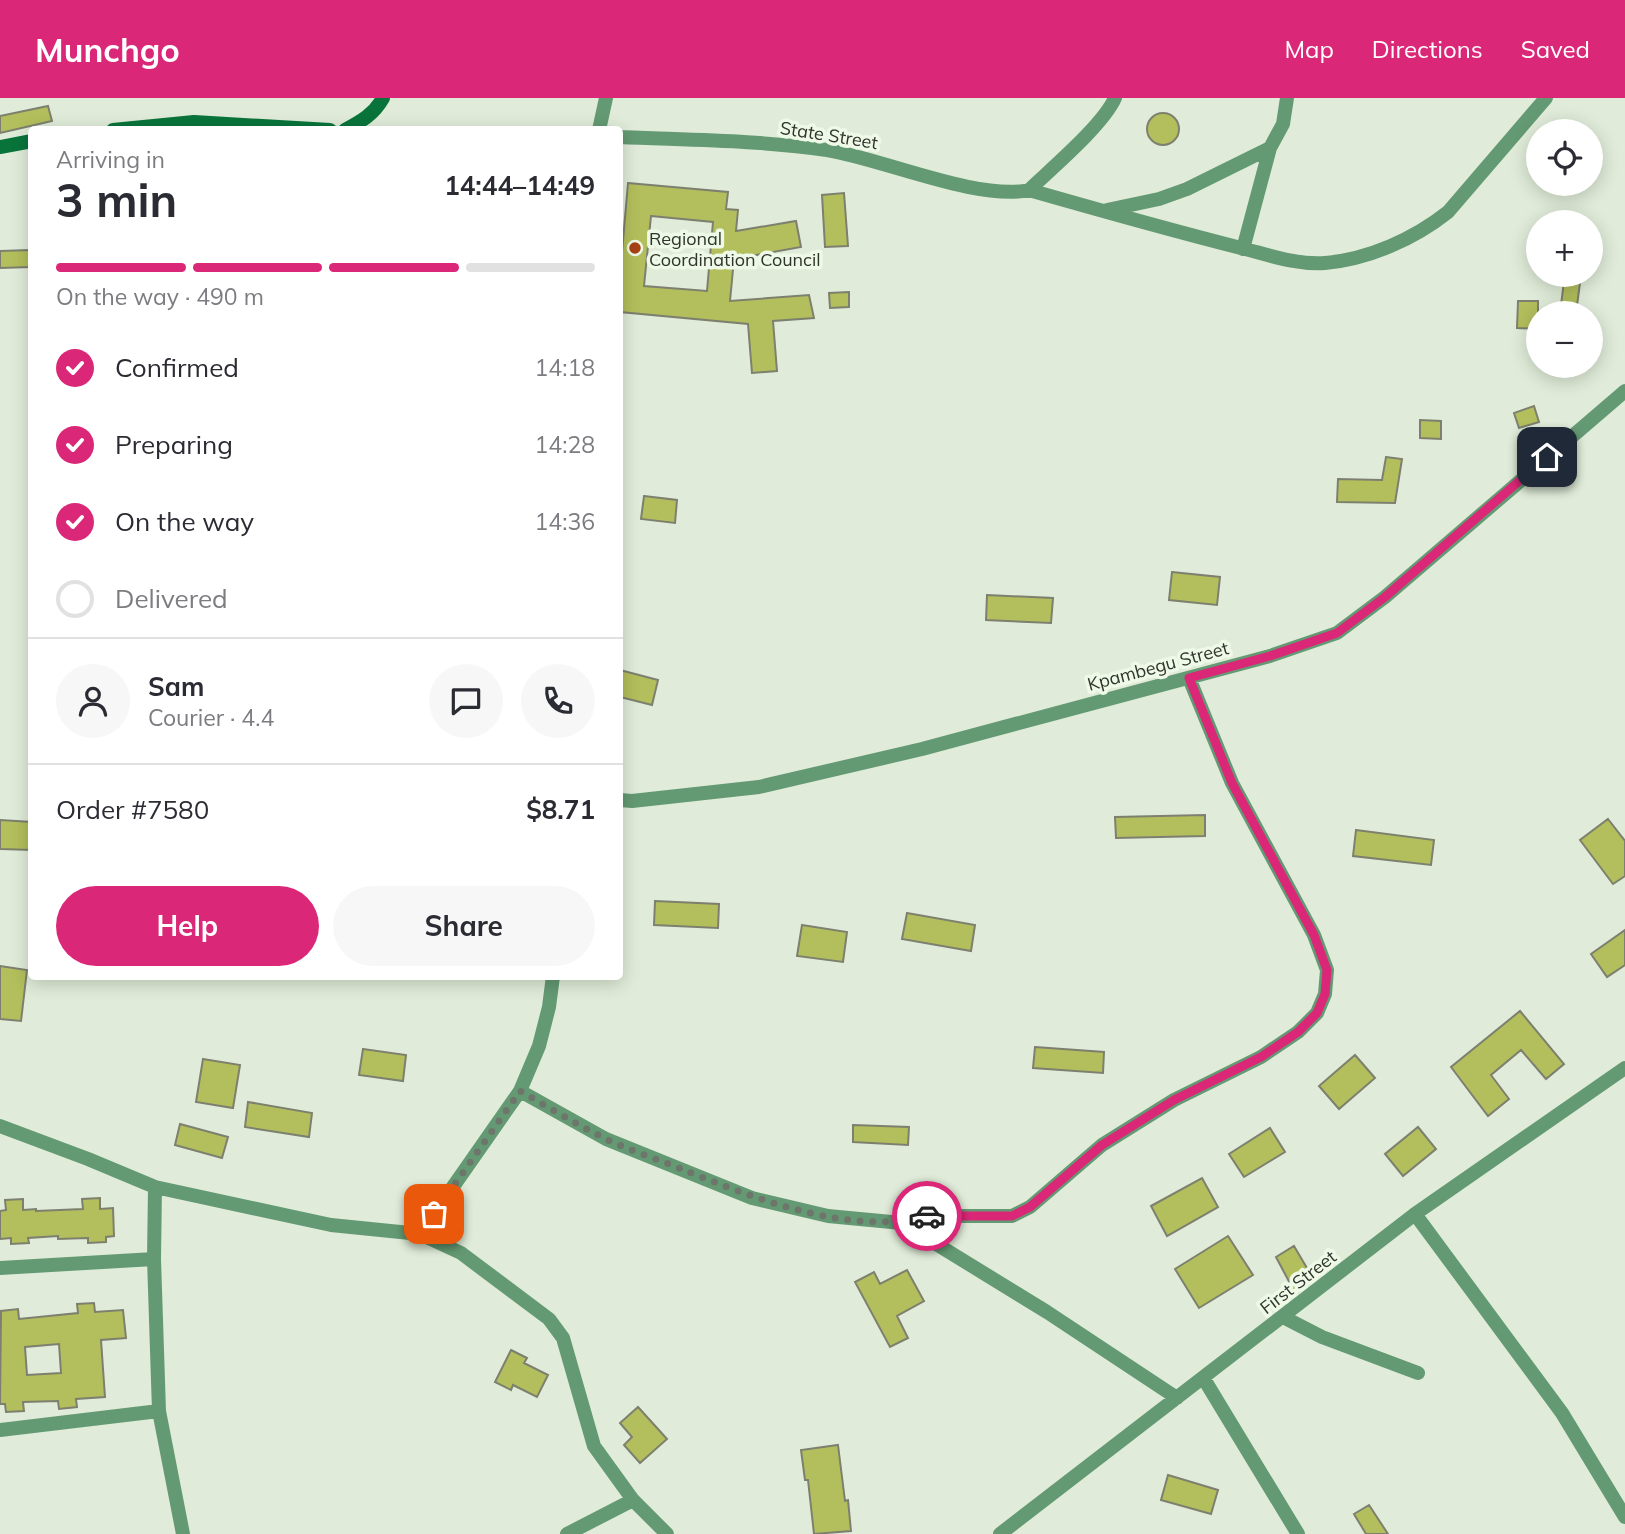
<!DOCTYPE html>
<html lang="en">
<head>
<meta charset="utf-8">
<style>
	body { margin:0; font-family:Mulish,sans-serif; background:#f7f7f7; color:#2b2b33; height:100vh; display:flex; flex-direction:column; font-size:26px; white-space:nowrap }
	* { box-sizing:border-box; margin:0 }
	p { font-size:23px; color:#7c7c81 }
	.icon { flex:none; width:38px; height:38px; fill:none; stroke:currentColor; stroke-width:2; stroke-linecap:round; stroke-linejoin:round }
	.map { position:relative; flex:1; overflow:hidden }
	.drawer { position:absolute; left:28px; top:28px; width:595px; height:854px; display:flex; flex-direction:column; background:#fff; border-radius:7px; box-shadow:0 4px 18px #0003 }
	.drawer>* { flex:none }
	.fabs { position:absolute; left:1526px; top:21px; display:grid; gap:14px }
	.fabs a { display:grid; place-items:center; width:77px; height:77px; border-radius:50%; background:#fff; box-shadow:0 4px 18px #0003; font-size:35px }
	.pin { position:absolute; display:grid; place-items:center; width:60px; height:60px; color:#fff; margin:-30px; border-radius:14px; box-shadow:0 4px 10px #0006 }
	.courier { position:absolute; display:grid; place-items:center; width:70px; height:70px; margin:-35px; border:5px solid #db2777; border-radius:50%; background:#fff; color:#222; box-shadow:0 2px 9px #0007 }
	.headline em { font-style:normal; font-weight:700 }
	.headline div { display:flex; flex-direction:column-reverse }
	.headline { display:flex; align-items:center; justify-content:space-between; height:119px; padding:0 28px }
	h1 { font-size:46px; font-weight:700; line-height:52px }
	.bar { display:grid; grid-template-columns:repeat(4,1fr); gap:10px 7px; align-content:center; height:84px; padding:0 28px }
	.bar i { height:9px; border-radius:5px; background:#e1e1e2 }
	.bar .current { background:#db2777 }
	.bar p { grid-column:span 4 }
	.line { display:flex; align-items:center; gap:18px; padding:0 28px; border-top:2px solid #e1e1e2 }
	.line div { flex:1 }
	.round { display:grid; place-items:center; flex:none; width:74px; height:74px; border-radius:37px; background:#f7f7f7 }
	ol { padding:0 28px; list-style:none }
	li { display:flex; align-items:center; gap:21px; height:77px }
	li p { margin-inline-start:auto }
	li .icon { padding:7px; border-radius:50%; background:#db2777; color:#fff; stroke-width:4 }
	li:last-child { color:#7c7c81 }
	li i { width:38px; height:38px; border:4px solid #e1e1e2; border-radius:50% }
	.button { display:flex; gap:14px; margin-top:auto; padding:14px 28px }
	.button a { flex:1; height:80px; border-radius:42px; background:#db2777; color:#fff; font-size:28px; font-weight:700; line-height:80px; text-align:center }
	.button a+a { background:#f7f7f7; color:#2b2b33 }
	header { display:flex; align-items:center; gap:42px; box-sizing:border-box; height:98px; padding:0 35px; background:#db2777; color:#fff }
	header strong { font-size:33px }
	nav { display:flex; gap:38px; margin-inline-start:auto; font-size:24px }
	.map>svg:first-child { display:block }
	.building { fill:#b3bf5c; stroke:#7d806e; stroke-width:2; fill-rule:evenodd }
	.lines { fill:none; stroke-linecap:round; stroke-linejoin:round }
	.street { stroke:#649a73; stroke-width:14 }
	.secondary { stroke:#08743a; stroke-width:14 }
	.done { stroke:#6e756a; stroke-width:7; stroke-dasharray:0 12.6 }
	.route { stroke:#db2777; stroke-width:9 }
	.poi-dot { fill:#a74215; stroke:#eef9e7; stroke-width:2.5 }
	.labels { text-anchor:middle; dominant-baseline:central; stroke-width:7; stroke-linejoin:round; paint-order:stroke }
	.street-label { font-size:18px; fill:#31352e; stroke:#eef9e7 }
	.poi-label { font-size:18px; fill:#31352e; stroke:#eef9e7; text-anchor:start }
</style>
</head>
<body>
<header>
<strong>Munchgo</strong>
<nav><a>Map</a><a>Directions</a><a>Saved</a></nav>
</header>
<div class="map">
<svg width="1625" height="1436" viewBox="0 0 1625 1436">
	<rect width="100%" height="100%" fill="#e0ecd9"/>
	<path class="building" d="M48 8 52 23 0 35V18Z
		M1147 31a16 16 0 1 1 32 0a16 16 0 1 1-32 0Z
		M628 85 728 94 726 111 738 112 736 133 796 123 801 149 734 161 730 203 809 197 814 220 773 223 777 273 752 275 748 226 620 214V177ZM651 118 713 124 707 193 644 188Z
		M844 95 848 148 825 149 822 97Z
		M29 152 30 169 0 170V153Z
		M1564 183 1580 185 1576 215H1560Z
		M849 194V209L830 210 829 195Z
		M1518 203H1538V231L1517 230Z
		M1534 308 1539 324 1519 330 1514 315Z
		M1420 322 1441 323V341L1420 340Z
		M1386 359 1402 361 1395 405 1337 404 1338 381 1382 382Z
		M644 398 677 402 675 425 641 421Z
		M1172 474 1220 479 1217 507 1169 502Z
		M987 497 1053 500 1051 525 986 522Z
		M620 572 658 582 652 607 620 599Z
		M1205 717V738L1116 740 1115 719Z
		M1608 721 1625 743V778L1613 786 1580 742Z
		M0 722 32 724V752L0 751Z
		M1356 732 1434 742 1431 767 1353 758Z
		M655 803 719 806 718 830 654 827Z
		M907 815 975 827 971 853 902 841Z
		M802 827 847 834 843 864 797 858Z
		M1625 832V867L1607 879 1591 856Z
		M0 868 27 872 21 923 0 921Z
		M1520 913 1564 966 1546 981 1521 952 1491 977 1509 1001 1488 1018 1451 969Z
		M1035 949 1104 954 1103 975 1033 970Z
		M363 951 406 957 403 983 359 977Z
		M1355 957 1375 980 1339 1011 1319 988Z
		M203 961 240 967 233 1010 196 1004Z
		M248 1004 312 1015 309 1039 245 1029Z
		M180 1026 228 1039 222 1060 175 1047Z
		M853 1027 909 1029 908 1047 853 1044Z
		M1418 1029 1436 1051 1403 1078 1385 1056Z
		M1270 1030 1285 1054 1244 1079 1229 1056Z
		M1202 1080 1218 1109 1167 1138 1151 1108Z
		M100 1100V1111L113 1110 114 1138 106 1139V1144L88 1145V1140L58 1141V1138L28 1140 29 1145 11 1146V1140L0 1141V1113L6 1112 5 1102 23 1101V1112L36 1111V1113L83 1111 82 1101Z
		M1228 1138 1253 1177 1199 1210 1175 1171Z
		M1294 1148 1314 1182 1294 1193 1276 1159Z
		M907 1172 924 1203 897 1218 908 1240 890 1249 855 1184 874 1174 880 1186Z
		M94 1205 95 1214 123 1212 126 1240 101 1242 105 1299 76 1301 77 1309 59 1311 58 1303 23 1304 24 1313 6 1314 5 1306H0L1 1213 18 1211 19 1221 78 1215 77 1206ZM59 1246 61 1275 27 1277 25 1249Z
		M511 1252 527 1260 524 1265 548 1277 537 1299 513 1287 511 1292 495 1284Z
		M638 1309 667 1341 640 1365 624 1347 632 1339 620 1325Z
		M838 1347 845 1403 848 1402 851 1433 814 1436 808 1382H805L801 1352Z
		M1168 1377 1218 1392 1211 1416 1161 1402Z
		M1369 1407 1388 1436H1366L1354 1416Z"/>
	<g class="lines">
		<path class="street" d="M599 32 606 0
			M620 39C688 42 758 42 827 52 883 61 977 103 1029 92 1099 112 1170 132 1241 150 1269 157 1296 167 1325 165 1369 161 1414 141 1448 114L1546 0
			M1029 92C1052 70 1103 27 1115 0
			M1107 112 1159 101 1187 91 1270 50 1283 26 1287 0
			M1243 151 1270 50
			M620 702 632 703 759 689 922 651 1270 558 1337 535 1385 499 1625 293
			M520 993 606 1041 752 1100 828 1118 902 1125 1047 1214 1177 1300
			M0 1028 88 1061 155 1089 331 1127 420 1136 461 1155 549 1221 563 1240 594 1348 633 1402 667 1436
			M155 1089 154 1161 159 1313 183 1436
			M1415 1116 1562 1315 1625 1419
			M902 1125 927 1118H1012L1030 1109 1102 1047 1174 1002 1261 959 1298 934 1317 915 1325 896 1327 872 1314 837 1232 685 1189 580
			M420 1136 520 993 539 948 549 909 553 878
			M0 1170 154 1161
			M1283 1219 1322 1239 1418 1275
			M1204 1281 1298 1436
			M0 1332 159 1313
			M567 1436 633 1402
			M1000 1436 1415 1116 1625 970"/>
		<path class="secondary" d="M113 32 194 24 330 32
			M345 32C362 23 374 16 383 0
			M0 49 32 43"/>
	</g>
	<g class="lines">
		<path class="done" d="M434 1116 520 993C548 1009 576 1026 604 1040 628 1052 654 1060 679 1070 751 1099 849 1139 927 1118"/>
		<path class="route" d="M927 1118H1012L1030 1109 1102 1047 1174 1002 1261 959 1298 934 1317 915 1325 896 1327 872 1314 837 1232 685 1189 580 1270 558 1337 535 1385 499 1547 359"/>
	</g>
	<circle class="poi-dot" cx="635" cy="150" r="7"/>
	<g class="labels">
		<g class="street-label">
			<text transform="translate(829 37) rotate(9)">State Street</text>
			<text transform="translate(1158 568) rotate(-15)">Kpambegu Street</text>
			<text transform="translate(1298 1184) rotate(-38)">First Street</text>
		</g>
		<g class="poi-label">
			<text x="649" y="140">Regional<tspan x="649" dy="21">Coordination Council</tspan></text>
		</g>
	</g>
</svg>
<div class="fabs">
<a><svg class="icon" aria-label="locate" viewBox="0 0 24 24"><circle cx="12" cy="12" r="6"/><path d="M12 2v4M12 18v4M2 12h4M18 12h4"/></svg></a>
<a>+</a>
<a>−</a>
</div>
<div class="pin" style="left:434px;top:1116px;background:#ea580c"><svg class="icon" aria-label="bag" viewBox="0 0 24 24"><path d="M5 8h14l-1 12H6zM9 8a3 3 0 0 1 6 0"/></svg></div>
<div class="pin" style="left:1547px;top:359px;background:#1f2937"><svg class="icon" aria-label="home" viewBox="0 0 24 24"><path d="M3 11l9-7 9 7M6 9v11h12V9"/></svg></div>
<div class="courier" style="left:927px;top:1118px"><svg class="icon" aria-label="car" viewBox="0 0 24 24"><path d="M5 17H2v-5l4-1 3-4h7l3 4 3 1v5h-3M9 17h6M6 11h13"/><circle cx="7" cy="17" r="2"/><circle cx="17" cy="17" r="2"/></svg></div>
<section class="drawer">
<div class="headline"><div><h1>3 min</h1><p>Arriving in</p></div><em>14:44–14:49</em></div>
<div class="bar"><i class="current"></i><i class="current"></i><i class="current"></i><i></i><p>On the way · 490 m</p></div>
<ol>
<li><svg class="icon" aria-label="check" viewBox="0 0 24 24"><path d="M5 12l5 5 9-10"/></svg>Confirmed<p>14:18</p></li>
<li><svg class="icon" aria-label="check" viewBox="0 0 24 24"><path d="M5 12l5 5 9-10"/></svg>Preparing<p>14:28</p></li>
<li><svg class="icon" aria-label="check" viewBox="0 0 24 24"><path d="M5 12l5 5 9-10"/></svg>On the way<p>14:36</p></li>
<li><i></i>Delivered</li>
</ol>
<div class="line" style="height:126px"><a class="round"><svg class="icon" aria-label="person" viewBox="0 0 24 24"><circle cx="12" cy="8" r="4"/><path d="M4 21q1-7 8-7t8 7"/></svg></a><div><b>Sam</b><p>Courier · 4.4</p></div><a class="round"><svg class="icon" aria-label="chat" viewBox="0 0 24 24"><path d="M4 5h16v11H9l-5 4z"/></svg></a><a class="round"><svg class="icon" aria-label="phone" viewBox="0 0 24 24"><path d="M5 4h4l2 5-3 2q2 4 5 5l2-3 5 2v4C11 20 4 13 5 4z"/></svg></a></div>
<div class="line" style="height:91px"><div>Order #7580</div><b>$8.71</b></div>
<div class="button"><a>Help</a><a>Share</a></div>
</section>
</div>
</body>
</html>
